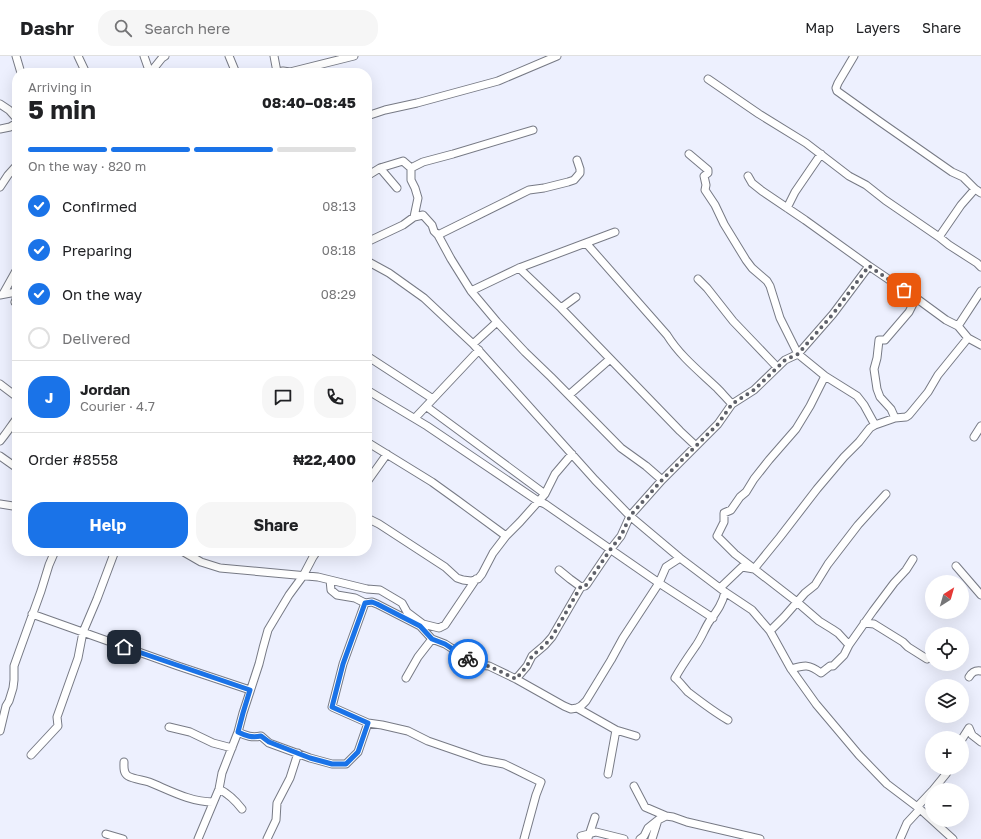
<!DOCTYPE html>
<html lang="en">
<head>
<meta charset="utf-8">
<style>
	body { margin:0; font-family:"Golos Text",sans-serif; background:#f6f6f6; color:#202124; height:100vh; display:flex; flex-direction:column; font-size:15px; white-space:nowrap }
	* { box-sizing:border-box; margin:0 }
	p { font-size:13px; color:#757577 }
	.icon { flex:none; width:22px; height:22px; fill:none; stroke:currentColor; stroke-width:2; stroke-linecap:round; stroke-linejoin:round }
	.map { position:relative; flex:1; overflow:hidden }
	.details { position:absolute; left:12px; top:12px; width:360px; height:488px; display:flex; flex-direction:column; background:#fff; border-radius:16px; box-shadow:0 4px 16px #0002 }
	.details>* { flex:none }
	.needle { width:26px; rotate:37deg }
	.controls { position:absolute; left:925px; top:519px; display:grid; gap:8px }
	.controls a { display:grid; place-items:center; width:44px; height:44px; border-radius:50%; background:#fff; box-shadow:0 4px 16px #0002; font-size:20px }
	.pin { position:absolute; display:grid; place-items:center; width:34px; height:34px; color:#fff; margin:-17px; border-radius:8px; box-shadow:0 2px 6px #0006 }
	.courier { position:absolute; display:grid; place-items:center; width:40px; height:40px; margin:-20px; border:3px solid #1a73e8; border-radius:50%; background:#fff; color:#222; box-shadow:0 1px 5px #0007 }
	.overview em { font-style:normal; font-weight:700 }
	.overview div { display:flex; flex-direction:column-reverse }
	.overview { display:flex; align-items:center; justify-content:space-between; height:68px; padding:0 16px }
	h1 { font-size:26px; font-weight:700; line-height:30px }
	.bar { display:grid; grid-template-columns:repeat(4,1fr); gap:6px 4px; align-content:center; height:48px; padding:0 16px }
	.bar i { height:5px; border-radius:3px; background:#e0e0e0 }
	.bar .selected { background:#1a73e8 }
	.bar p { grid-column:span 4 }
	.line { display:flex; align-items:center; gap:10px; padding:0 16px; border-top:1px solid #e0e0e0 }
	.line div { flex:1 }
	.round { display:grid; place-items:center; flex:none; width:42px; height:42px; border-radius:16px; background:#f6f6f6 }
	ol { padding:0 16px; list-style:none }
	li { display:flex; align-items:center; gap:12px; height:44px }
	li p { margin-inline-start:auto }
	li .icon { padding:4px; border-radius:50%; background:#1a73e8; color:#fff; stroke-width:4 }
	li:last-child { color:#757577 }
	li i { width:22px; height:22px; border:2px solid #e0e0e0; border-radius:50% }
	.action { display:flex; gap:8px; margin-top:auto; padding:8px 16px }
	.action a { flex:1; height:46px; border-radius:16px; background:#1a73e8; color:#fff; font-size:16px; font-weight:700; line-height:46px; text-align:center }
	.action a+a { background:#f6f6f6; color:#202124 }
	header { display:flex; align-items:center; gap:24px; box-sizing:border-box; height:56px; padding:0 20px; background:#fff; border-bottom:1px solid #e0e0e0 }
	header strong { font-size:19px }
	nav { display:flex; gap:22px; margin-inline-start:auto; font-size:14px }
	.search { width:280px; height:36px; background:#f6f6f6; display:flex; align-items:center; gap:10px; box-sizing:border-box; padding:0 14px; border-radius:16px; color:#757577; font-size:15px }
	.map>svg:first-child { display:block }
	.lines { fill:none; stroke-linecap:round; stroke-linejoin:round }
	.minor-casing { stroke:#777a85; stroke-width:9 }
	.minor { stroke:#fff; stroke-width:7 }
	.done { stroke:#5e6068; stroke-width:4; stroke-dasharray:0 7.2 }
	.route { stroke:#1a73e8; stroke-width:5 }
</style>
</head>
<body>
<header>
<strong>Dashr</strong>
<div class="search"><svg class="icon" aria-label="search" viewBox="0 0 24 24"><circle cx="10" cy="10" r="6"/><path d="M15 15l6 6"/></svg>Search here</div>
<nav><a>Map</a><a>Layers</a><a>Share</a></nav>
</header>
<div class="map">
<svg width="981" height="783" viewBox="0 0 981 783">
	<rect width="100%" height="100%" fill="#edf0fe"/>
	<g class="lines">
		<defs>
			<path id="minor" d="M16 0 21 17
				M78 0 86 17
				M144 0 150 17
				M229 0 236 17
				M274 0 277 16
				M854 0 838 27 836 32 837 35 879 65 952 116 963 121 975 133 981 137
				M150 17 162 2 165 0
				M273 17 283 15 290 16 354 0
				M708 23 759 58 806 87 849 120 866 129 885 144 939 181 949 189 977 207 981 211
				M0 48 9 54 17 63
				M367 60 385 54 417 47 498 25 557 0
				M0 73 10 71 17 67
				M689 98 708 114V117L704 120 706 129 705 134 715 149 724 168 746 204 752 212 767 225 770 230 780 262 798 298 825 320 857 340 864 349 875 369
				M380 112 403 105 411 112
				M411 112 423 106 453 98 533 74
				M411 112V124L415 132 418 142 414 161
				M367 120 380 112 397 132
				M748 120 752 127 762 135 805 164 869 210 916 242 946 264 958 270 968 282 981 289
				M0 131 8 119 17 109
				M787 152 795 136 821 98
				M615 176 519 212 471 235 497 266 525 296 551 321 621 392 646 410 662 424
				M438 179 529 134 544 132 568 126 574 124 580 117V113L577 104
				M939 181 961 149 975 133
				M367 186 403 169 414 161 423 159 432 169 434 175 438 179 451 203 471 235
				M586 187 667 279C680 300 699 315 717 332 722 337 727 343 732 348
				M367 205 389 217 424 242 473 288 595 424 630 460 680 502 725 536 752 554 770 575 791 613 816 648 859 699 887 728 920 753 953 783
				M519 212 561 252 680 375 696 390
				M698 223 707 232 733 265 777 311
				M3 238 17 213
				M0 239 16 236 17 238
				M17 241 15 246 17 247
				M561 252 576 241
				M958 270 981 235
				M473 288 497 266
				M367 300 433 343
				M825 320 810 350 796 373 769 404 754 423 746 436 740 441 731 454 724 457V466L717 480 735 498 797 546 819 565 832 573 838 577 849 589
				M0 328 17 341
				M367 334 427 370 538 445 545 448 659 527 713 562
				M569 339 610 303
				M427 351 545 438
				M415 362 479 294
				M895 362 891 353 880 341 877 333 874 313 877 302 879 284H885L909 256 916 242
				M974 381 981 370
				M0 385C6 378 11 370 17 362
				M367 386 432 426 457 444 506 480
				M0 400 17 412
				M367 426 387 398
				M0 448 13 450 17 452
				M367 462 379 468 445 511 457 522 463 524 471 525 478 523 482 518 493 497 506 480 520 466 545 438 555 418 572 398
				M182 495 201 506 220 512 318 521 367 533 380 534 402 547 407 556 423 568 439 572 445 569 476 523
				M956 510 981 539
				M559 514 570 523 581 531
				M330 524 331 534 337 539 355 542 365 547 372 546 377 548 420 570 432 583 445 588 478 609 489 610 516 623 564 650 571 653 577 652 616 674 636 680
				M720 532 742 511 754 513 780 481 817 433 844 401 859 386 870 372 875 369 895 362 906 361 909 359 928 336 938 319 968 282
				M725 536C722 549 716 556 709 566 704 574 701 583 695 591 688 601 681 611 675 622 680 626 684 632 688 636 701 646 714 656 728 664
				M365 547 343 608 332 651 368 667 382 669 408 675 428 685 483 704 504 708 541 726 536 739 524 783
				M32 558 178 610 250 634
				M864 567 874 568 903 586 908 591 927 603
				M770 575 784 561 805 537 815 529 828 508 858 469 886 438
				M791 613C805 609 809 608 821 617L830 610H833L844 599 849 589 873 555 894 527 906 514 913 503
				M969 621C972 616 975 614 981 615
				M406 622 418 601 432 583
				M516 623 527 610 532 600 545 589 552 581 581 531 585 530 587 528 610 494 621 480 630 460 662 424 718 368 732 348 754 334 785 304 798 298 833 258 869 210
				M577 652 581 650 586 645 611 604 623 582 659 527 666 511 680 502
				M169 671 190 676 213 687 232 692
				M969 672 972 679 981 686
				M0 675 6 650 9 645 13 632 14 624V610L19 596 41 535 49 509 55 495
				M238 676C246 680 252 682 261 680L269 687 310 702 332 708H346L358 696 368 667
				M962 683 969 672
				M31 699 58 670 57 661 78 602 83 576 97 543 115 495
				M124 706C124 711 123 717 128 720 133 723 143 724 149 726 169 734 190 746 213 746
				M608 718 616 674
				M634 730 645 751 666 760
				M219 733C229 738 235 744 242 753
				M933 734 946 718 950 712
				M917 751 932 735
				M106 778 123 783
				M581 780 589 778 596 776 624 783
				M588 782 595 761
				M198 783 219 733 222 717 238 676 243 657 259 608 263 592 268 574 289 539 303 520 313 501 317 495
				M267 783 276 764 277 747 290 722 298 697
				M640 783 644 780 648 772 658 764 666 760 673 761 687 766 760 783
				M652 783 658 764
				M900 783 907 767 920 753"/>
		</defs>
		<use href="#minor" class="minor-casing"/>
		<use href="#minor" class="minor"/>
	</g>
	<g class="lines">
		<path class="done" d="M468 603 478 609 489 610 516 623 527 610 532 600 545 589 552 581 581 530H585L587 528 610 494 621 480 630 460 662 424 718 368 732 348 754 334 785 304 798 298 833 258 869 210 904 234"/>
		<path class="route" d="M124 591 250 634 243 657 238 676C246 680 252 682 261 680L269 686 310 702 332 708H346L358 696 368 667 332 651 343 608 365 547 372 546 377 548 420 570 432 583 445 588 468 603"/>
	</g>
</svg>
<div class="controls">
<a><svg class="needle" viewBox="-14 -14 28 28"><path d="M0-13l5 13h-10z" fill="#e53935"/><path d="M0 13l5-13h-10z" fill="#757577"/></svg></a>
<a><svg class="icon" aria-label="locate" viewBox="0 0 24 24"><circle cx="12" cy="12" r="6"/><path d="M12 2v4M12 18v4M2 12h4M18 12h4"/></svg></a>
<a><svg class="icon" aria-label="layers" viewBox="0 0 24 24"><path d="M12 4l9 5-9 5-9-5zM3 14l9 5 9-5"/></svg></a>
<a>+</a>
<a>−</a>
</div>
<div class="pin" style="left:904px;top:234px;background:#ea580c"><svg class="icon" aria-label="bag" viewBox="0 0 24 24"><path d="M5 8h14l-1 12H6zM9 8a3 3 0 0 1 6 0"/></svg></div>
<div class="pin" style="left:124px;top:591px;background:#1f2937"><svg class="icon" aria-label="home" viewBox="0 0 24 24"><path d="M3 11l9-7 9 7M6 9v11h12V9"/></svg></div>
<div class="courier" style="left:468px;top:603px"><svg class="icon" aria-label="bike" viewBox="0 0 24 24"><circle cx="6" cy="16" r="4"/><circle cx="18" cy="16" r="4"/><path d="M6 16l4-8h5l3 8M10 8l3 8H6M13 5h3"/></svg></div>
<section class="details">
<div class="overview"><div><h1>5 min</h1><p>Arriving in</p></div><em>08:40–08:45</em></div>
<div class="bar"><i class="selected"></i><i class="selected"></i><i class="selected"></i><i></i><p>On the way · 820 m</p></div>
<ol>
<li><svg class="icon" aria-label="check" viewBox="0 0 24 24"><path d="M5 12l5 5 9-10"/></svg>Confirmed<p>08:13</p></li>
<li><svg class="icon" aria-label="check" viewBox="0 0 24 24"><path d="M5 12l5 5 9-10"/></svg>Preparing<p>08:18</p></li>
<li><svg class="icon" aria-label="check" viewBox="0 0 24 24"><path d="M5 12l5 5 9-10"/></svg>On the way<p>08:29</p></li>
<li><i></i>Delivered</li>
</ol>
<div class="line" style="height:72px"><b class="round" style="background:#1a73e8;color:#fff">J</b><div><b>Jordan</b><p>Courier · 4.7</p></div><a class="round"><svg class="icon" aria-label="chat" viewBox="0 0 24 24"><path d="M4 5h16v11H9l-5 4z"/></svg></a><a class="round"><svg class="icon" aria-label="phone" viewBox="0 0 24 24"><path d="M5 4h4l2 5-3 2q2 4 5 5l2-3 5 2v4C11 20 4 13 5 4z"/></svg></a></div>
<div class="line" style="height:52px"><div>Order #8558</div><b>₦22,400</b></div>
<div class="action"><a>Help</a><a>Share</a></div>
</section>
</div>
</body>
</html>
